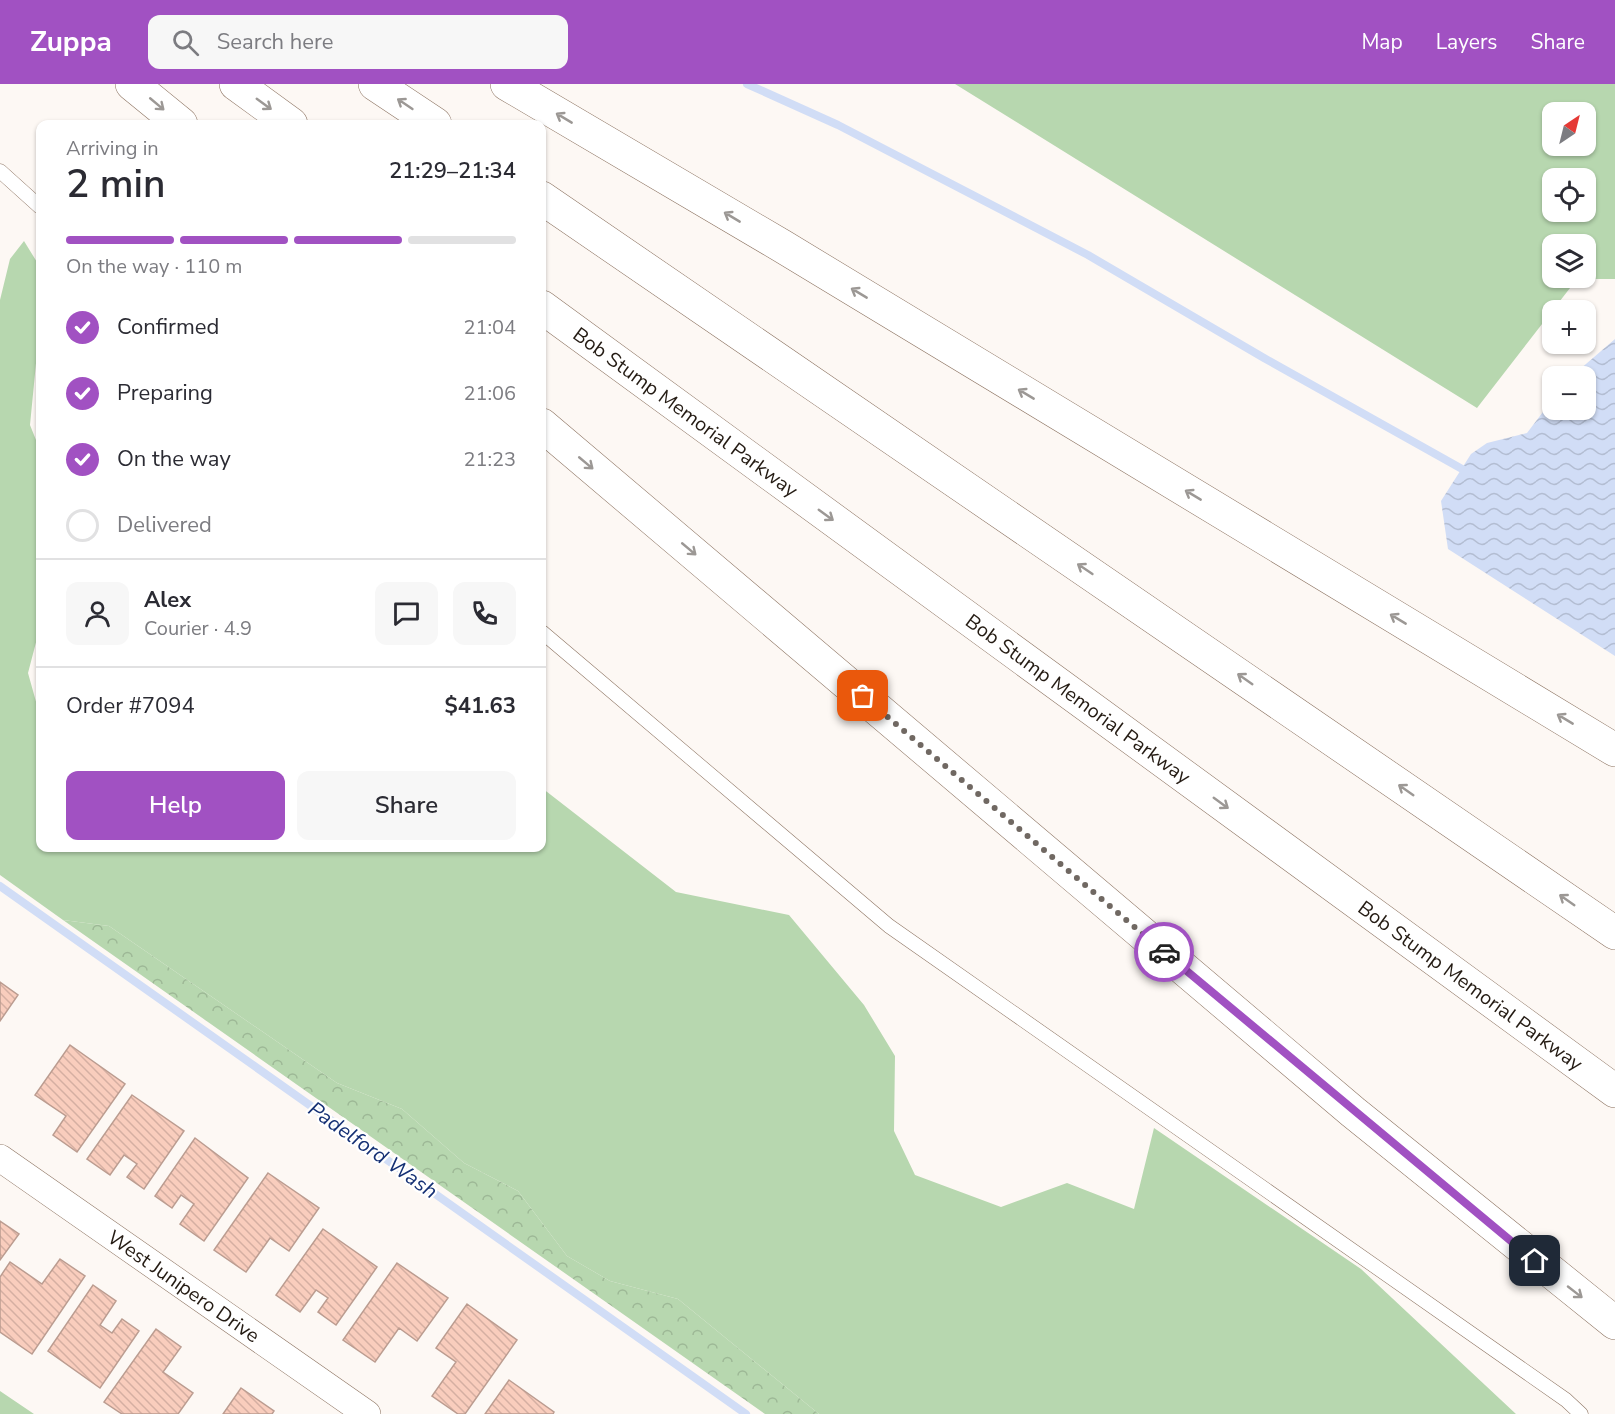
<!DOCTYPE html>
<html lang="en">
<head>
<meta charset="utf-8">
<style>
	body { margin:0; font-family:"Nunito Sans",sans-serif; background:#f7f7f7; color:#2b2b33; height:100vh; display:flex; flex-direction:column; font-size:22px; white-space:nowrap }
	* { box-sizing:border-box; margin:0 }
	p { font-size:20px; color:#7c7c81 }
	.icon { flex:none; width:33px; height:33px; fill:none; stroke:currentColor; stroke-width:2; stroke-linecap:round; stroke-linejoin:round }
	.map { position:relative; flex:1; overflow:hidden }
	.details { position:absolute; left:36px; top:36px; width:510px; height:732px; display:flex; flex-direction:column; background:#fff; border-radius:12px; box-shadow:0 2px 4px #0004 }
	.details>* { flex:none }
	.needle { width:39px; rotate:35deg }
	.controls { position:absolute; left:1542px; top:18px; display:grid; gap:12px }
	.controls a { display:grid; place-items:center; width:54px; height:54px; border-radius:12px; background:#fff; box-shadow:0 2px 4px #0004; font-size:30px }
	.pin { position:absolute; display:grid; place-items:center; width:51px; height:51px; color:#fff; margin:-26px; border-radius:12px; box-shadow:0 3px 9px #0006 }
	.courier { position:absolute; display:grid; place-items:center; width:60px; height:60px; margin:-30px; border:4px solid #a151c2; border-radius:50%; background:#fff; color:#222; box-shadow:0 2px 8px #0007 }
	.head em { font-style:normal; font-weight:600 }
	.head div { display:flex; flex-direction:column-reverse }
	.head { display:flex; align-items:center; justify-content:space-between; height:102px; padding:0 30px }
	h1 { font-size:39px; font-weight:600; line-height:45px }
	.bar { display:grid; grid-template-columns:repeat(4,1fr); gap:9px 6px; align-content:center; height:72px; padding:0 30px }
	.bar i { height:8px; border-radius:4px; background:#e1e1e2 }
	.bar .active { background:#a151c2 }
	.bar p { grid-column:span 4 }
	.line { display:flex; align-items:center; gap:15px; padding:0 30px; border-top:2px solid #e1e1e2 }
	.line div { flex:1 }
	.round { display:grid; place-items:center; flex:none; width:63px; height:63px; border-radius:12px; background:#f7f7f7 }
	ol { padding:0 30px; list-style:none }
	li { display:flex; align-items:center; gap:18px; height:66px }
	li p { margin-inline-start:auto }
	li .icon { padding:6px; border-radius:50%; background:#a151c2; color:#fff; stroke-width:4 }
	li:last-child { color:#7c7c81 }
	li i { width:33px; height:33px; border:3px solid #e1e1e2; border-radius:50% }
	.button { display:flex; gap:12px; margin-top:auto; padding:12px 30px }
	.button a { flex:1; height:69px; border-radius:12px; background:#a151c2; color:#fff; font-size:24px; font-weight:600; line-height:69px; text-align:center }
	.button a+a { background:#f7f7f7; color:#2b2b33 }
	header { display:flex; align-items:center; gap:36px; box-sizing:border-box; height:84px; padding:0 30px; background:#a151c2; color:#fff }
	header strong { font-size:28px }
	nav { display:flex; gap:33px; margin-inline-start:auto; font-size:21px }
	.search { width:420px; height:54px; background:#f7f7f7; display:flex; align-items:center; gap:15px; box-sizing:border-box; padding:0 21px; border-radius:12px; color:#7c7c81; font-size:22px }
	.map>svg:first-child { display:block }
	.grass { fill:#b7d7af; fill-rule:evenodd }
	.forest { fill:url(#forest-crowns) }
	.water { fill:url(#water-waves) }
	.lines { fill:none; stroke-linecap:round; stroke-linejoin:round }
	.stream { stroke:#d1ddf6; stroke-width:8 }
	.building { fill:url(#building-back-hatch); stroke:#bb9c90; stroke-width:1.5 }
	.service-casing { stroke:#8c7361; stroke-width:15 }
	.minor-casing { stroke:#8c7361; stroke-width:28 }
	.motorway-casing { stroke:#8c7361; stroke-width:34 }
	.service { stroke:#fff; stroke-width:14 }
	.minor { stroke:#fff; stroke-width:27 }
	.motorway { stroke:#fff; stroke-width:33 }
	.oneway { stroke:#9c9895 }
	.done { stroke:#706862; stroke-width:6; stroke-dasharray:0 10.8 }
	.route { stroke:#a151c2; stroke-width:8 }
	.labels { text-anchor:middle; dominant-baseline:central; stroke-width:4.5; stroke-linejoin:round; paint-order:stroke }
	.street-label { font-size:20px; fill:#241b13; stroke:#fff }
	.water-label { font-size:21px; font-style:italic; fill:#153074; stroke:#fff }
</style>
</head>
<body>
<header>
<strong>Zuppa</strong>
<div class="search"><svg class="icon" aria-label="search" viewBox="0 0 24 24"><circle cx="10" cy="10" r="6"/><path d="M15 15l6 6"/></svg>Search here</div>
<nav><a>Map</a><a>Layers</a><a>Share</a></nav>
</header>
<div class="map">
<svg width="1615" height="1330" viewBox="0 0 1615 1330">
	<defs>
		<pattern id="forest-crowns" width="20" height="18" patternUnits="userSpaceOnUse" patternTransform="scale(1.5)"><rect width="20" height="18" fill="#b7d7af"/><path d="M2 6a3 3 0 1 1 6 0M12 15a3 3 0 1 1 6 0" fill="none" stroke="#9db896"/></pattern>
		<pattern id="water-waves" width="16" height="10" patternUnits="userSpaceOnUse" patternTransform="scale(1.5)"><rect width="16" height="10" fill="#d1ddf6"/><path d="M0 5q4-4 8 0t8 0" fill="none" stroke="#b3bdd2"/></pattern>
		<pattern id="building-back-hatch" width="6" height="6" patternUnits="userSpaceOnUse" patternTransform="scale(1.5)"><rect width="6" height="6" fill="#f9cdbd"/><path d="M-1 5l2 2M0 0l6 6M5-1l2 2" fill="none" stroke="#d5afa2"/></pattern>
	</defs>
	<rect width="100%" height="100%" fill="#fdf8f4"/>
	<path class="grass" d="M955 0H1615V195H1577L1477 324ZM1552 28H1586V62H1552ZM1552 94H1586V128H1552ZM1552 160H1586V194H1552Z
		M24 157 40 183V238L30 341 40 366V543L28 589 40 632V764H542V704L676 808 789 831 864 921 895 972 894 1047 915 1091 1001 1123 1067 1099 1134 1125 1154 1044 1361 1185 1516 1330H819L678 1215 610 1197 567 1172 518 1107 464 1079 402 1025 337 999 109 842 63 836 0 791V216L10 175Z
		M0 1307 34 1330H0Z"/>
	<path class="forest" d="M63 836 109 842 337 999 402 1025 464 1079 518 1107 567 1172 610 1197 678 1215 819 1330H765Z"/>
	<path class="water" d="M1615 255V572L1448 465 1441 417 1471 370 1487 359 1527 349 1552 316V326H1586V292H1572Z"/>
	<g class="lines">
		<path class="stream" d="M747 0 838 41 1088 171 1264 274 1471 390
			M0 802 746 1330"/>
	</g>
	<path class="building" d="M0 898 18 911 0 937Z
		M70 961 125 1000 77 1068 53 1051 66 1032 35 1011Z
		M132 1011 184 1047 144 1105 127 1093 137 1080 124 1071 110 1091 87 1075Z
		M195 1054 248 1094 204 1157 180 1140 194 1120 181 1111 172 1124 155 1112Z
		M268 1089 319 1124 289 1167 270 1154 246 1188 214 1166Z
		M0 1137 19 1150 0 1176Z
		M323 1145 377 1183 336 1241 318 1228 328 1214 316 1206 300 1228 276 1211Z
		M60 1175 85 1192 32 1270 0 1248V1193L10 1178 42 1200Z
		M397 1179 448 1214 417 1257 399 1244 375 1278 343 1256Z
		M93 1201 116 1217 100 1241 112 1249 122 1235 139 1247 100 1304 48 1267Z
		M467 1220 517 1256 465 1330H458L432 1312 456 1278 436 1264Z
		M156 1245 181 1263 163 1288 193 1309 178 1330H122L104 1318Z
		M509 1296 554 1328 553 1330H485Z
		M241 1304 274 1327 272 1330H223Z"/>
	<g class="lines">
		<defs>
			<path id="service" d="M0 87 40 123
				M542 548 889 842 1566 1316 1581 1330"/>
			<g id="minor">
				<path id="s1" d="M0 1074 367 1330"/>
			</g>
			<g id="motorway">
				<path d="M132 0 181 40"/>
				<path d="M236 0 291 40"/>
				<path d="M375 0 435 40"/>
				<path d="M507 0 782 162 1615 666"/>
				<path d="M542 114 1615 849"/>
				<path id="s2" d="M542 223 1615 1007"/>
				<path d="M542 341 1353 1028 1615 1239"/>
			</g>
		</defs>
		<use href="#service" class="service-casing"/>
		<use href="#minor" class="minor-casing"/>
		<use href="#motorway" class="motorway-casing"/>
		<use href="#service" class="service"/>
		<use href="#minor" class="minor"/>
		<use href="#motorway" class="motorway"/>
	</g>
	<defs><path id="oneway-shaft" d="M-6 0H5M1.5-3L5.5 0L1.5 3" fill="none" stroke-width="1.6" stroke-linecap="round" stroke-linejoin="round" transform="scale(1.5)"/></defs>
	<g class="oneway">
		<use href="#oneway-shaft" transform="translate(157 20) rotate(40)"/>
		<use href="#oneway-shaft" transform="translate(264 20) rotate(36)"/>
		<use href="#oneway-shaft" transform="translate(405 20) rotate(-146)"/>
		<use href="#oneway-shaft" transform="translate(564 34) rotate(-149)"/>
		<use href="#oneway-shaft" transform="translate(732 133) rotate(-149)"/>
		<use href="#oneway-shaft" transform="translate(859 209) rotate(-149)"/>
		<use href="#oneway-shaft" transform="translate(1026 310) rotate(-149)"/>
		<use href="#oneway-shaft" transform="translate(586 379) rotate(40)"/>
		<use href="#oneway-shaft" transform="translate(1193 411) rotate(-149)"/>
		<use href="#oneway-shaft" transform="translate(826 431) rotate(36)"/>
		<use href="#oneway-shaft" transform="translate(689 465) rotate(40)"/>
		<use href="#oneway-shaft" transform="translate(1085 485) rotate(-146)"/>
		<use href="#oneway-shaft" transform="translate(1398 535) rotate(-149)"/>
		<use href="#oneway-shaft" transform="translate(1245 595) rotate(-145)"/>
		<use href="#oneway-shaft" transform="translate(1565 635) rotate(-149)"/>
		<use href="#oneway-shaft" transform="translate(1406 706) rotate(-145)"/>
		<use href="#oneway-shaft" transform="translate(1221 719) rotate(36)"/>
		<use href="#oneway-shaft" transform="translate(1567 816) rotate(-145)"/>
		<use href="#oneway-shaft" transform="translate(1575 1208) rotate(38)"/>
	</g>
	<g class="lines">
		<path class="done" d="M863 612 1164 868"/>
		<path class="route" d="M1164 868 1535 1177"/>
	</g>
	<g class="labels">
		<g class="street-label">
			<text stroke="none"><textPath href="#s2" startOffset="178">Bob Stump Memorial Parkway</textPath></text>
			<text stroke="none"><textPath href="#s2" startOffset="664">Bob Stump Memorial Parkway</textPath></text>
			<text stroke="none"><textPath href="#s2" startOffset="1150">Bob Stump Memorial Parkway</textPath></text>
			<text stroke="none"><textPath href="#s1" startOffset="224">West Junipero Drive</textPath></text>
		</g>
		<g class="water-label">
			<text transform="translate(373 1066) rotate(35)">Padelford Wash</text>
		</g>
	</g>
</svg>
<div class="controls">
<a><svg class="needle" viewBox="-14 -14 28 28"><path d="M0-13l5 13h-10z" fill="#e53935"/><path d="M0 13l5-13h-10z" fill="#7c7c81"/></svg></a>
<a><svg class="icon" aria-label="locate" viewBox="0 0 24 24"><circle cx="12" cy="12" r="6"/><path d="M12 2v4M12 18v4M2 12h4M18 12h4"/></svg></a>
<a><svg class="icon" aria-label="layers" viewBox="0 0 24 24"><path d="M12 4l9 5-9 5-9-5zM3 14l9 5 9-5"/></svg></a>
<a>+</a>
<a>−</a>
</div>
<div class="pin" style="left:863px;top:612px;background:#ea580c"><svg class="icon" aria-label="bag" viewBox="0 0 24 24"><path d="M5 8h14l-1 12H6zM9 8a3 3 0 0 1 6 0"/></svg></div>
<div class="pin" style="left:1535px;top:1177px;background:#1f2937"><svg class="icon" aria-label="home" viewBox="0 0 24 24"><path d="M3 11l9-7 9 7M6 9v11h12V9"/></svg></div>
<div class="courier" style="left:1164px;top:868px"><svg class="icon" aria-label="car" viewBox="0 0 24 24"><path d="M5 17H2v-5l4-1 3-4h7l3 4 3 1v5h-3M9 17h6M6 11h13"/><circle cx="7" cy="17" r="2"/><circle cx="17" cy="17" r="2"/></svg></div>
<section class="details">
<div class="head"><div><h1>2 min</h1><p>Arriving in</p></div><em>21:29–21:34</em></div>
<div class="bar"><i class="active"></i><i class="active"></i><i class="active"></i><i></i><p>On the way · 110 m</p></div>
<ol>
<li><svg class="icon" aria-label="check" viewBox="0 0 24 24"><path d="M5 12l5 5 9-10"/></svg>Confirmed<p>21:04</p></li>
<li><svg class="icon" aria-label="check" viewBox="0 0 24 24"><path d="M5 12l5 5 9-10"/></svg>Preparing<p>21:06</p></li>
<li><svg class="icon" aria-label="check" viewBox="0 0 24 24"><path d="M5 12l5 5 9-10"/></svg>On the way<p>21:23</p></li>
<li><i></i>Delivered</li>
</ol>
<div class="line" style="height:108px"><a class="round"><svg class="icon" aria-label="person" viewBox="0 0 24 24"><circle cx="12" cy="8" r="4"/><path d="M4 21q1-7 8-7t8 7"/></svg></a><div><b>Alex</b><p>Courier · 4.9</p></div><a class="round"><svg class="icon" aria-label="chat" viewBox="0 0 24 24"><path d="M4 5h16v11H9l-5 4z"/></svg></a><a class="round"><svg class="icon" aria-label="phone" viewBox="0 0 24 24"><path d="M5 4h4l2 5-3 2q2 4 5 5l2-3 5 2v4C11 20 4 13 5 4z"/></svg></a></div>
<div class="line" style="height:78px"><div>Order #7094</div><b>$41.63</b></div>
<div class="button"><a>Help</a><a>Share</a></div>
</section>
</div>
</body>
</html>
